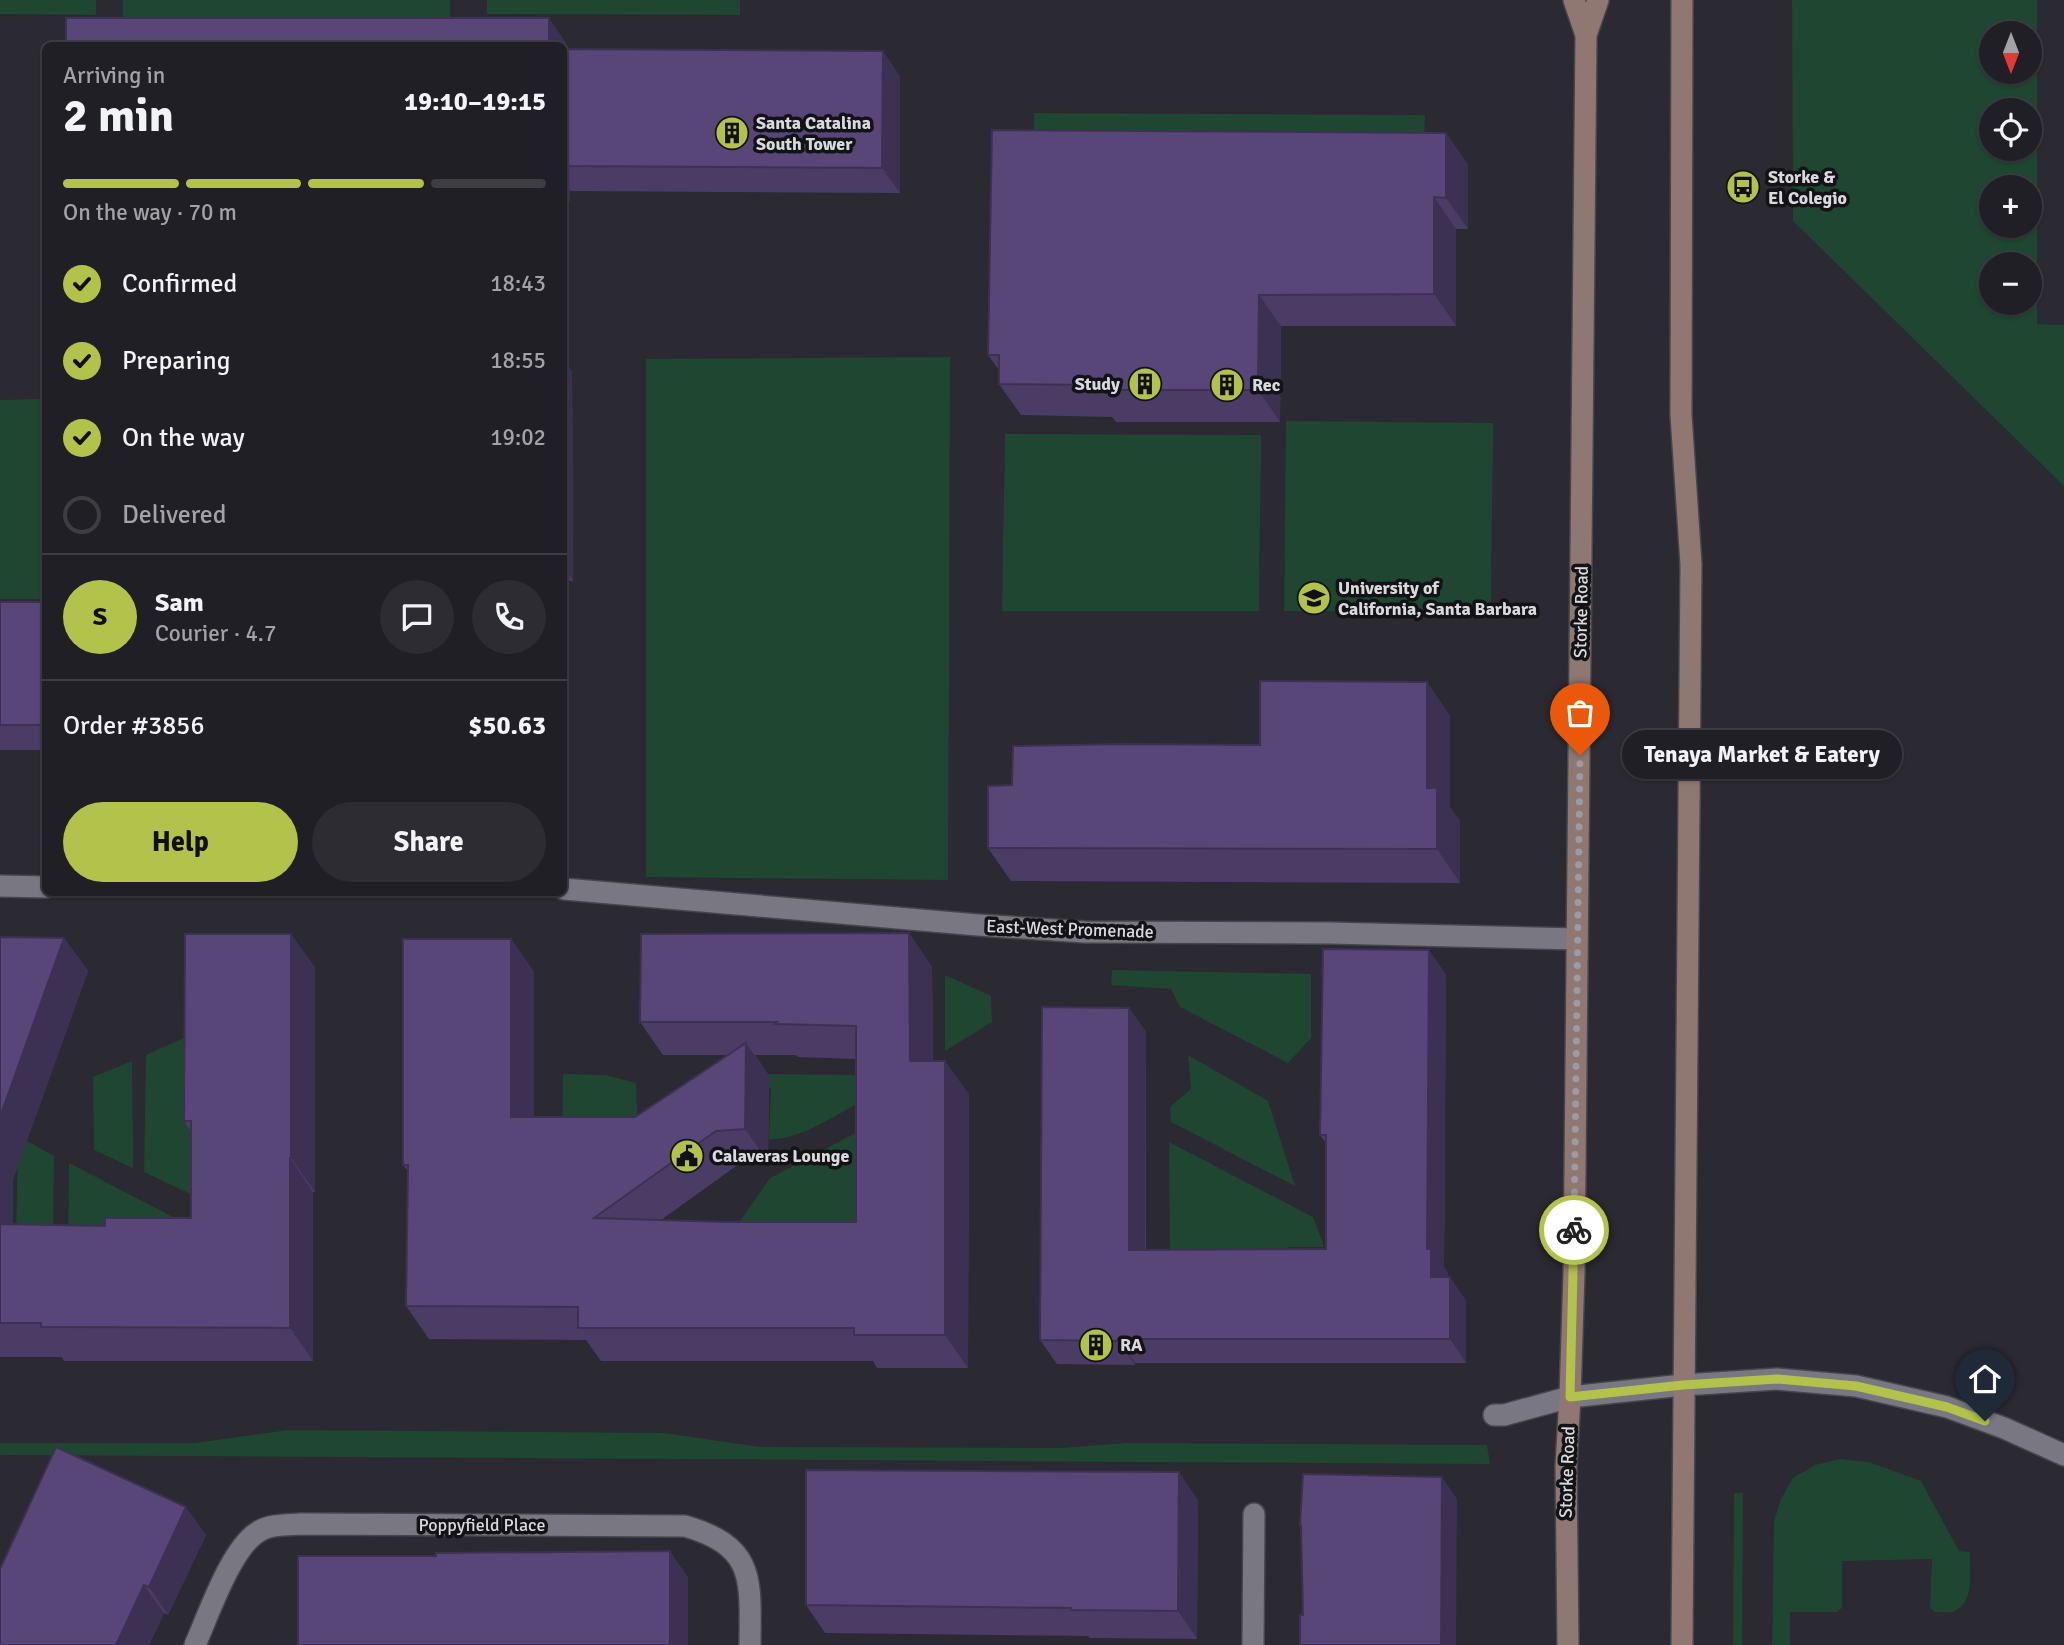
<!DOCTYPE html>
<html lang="en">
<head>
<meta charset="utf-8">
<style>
	body { margin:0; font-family:Signika,sans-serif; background:#2d2c32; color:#f1f3f6; height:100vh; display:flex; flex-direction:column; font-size:26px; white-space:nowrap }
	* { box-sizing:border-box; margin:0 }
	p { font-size:23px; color:#a2a2a7 }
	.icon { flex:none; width:38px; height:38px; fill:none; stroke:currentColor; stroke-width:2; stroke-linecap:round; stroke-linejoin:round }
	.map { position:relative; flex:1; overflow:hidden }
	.details { position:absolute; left:42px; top:42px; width:525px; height:854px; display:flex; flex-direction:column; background:#201f25; border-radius:10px; box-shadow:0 2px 5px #0004,0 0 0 2px #3d3d42 }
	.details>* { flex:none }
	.needle { width:46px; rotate:180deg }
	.controls { position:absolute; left:1979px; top:21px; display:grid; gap:14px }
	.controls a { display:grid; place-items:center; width:63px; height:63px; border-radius:50%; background:#201f25; box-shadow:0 2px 5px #0004,0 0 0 2px #3d3d42; font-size:35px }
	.pin { position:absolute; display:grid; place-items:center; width:60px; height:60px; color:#fff; margin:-72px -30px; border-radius:50% 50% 50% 0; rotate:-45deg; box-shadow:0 0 7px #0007 }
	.pin .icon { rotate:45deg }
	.courier { position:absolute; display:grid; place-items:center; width:70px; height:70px; margin:-35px; border:5px solid #b3c24b; border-radius:50%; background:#fff; color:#222; box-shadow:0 2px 9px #0007 }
	.bubble { position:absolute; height:49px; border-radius:24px; background:#201f25; box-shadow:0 2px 5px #0004,0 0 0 2px #3d3d42; font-size:23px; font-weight:800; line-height:49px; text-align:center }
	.overview em { font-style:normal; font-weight:800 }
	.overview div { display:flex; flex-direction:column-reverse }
	.overview { display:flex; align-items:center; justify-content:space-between; height:119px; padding:0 21px }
	h1 { font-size:46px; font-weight:800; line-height:52px }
	.bar { display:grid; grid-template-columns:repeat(4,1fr); gap:10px 7px; align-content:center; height:84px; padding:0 21px }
	.bar i { height:9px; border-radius:5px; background:#3d3d42 }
	.bar .selected { background:#b3c24b }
	.bar p { grid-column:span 4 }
	.line { display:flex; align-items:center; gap:18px; padding:0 21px; border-top:2px solid #3d3d42 }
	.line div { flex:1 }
	.round { display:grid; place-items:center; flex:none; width:74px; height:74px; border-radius:37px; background:#2d2c32 }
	ol { padding:0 21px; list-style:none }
	li { display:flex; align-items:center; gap:21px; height:77px }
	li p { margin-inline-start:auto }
	li .icon { padding:7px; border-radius:50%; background:#b3c24b; color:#111; stroke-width:4 }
	li:last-child { color:#a2a2a7 }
	li i { width:38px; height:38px; border:4px solid #3d3d42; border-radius:50% }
	.cta { display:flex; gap:14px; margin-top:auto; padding:14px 21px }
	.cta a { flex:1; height:80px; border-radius:42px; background:#b3c24b; color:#111; font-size:28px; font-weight:800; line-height:80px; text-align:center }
	.cta a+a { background:#2d2c32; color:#f1f3f6 }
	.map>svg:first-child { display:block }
	.green { fill:#1e4631; fill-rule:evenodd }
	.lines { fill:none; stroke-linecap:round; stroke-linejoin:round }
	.minor-casing { stroke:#47454c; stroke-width:24 }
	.secondary-casing { stroke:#47454c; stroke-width:24 }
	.minor { stroke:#797781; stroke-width:21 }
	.secondary { stroke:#8e7871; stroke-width:21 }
	.wall { fill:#4b3c66; fill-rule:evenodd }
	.shaded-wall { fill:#3d3153 }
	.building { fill:#574677; stroke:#3d3153; stroke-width:2 }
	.done { stroke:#9d9ba1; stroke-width:7; stroke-dasharray:0 12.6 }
	.route { stroke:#b3c24b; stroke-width:9 }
	.labels { text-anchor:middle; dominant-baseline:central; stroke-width:7; stroke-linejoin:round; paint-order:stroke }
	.poi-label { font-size:18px; font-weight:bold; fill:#dad9de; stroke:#131216; text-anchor:start }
	.street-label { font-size:18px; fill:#dad9de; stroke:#131216 }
</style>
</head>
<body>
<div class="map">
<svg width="2064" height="1645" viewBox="0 0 2064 1645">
	<rect width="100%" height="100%" fill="#2b2931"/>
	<path class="green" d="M0 0H96V15L0 14Z
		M123 0H450V35H123Z
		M487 0H740V15L487 14Z
		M1792 0H2037V324L2064 325V486L1793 221ZM1992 33H2030V72H1992ZM1992 110H2030V149H1992ZM1992 187H2030V226H1992ZM1992 264H2030V303H1992Z
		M1034 113 1425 115 1424 146H1034Z
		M950 357 948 880 646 877V359Z
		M41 399V599H0V400Z
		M1286 421 1493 423 1491 612 1284 611Z
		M1005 434 1261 435 1259 611H1002Z
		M1112 970 1311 974V1038L1288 1063 1180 1007 1171 989 1111 985Z
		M945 975 991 996 992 1022 945 1051Z
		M197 1032V1197L144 1172 146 1055Z
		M1188 1055 1268 1101 1295 1186 1171 1122 1170 1107 1191 1089Z
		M132 1061 133 1168 94 1150 93 1077Z
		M563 1074 606 1075 636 1083 638 1150 562 1180Z
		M755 1074 868 1075V1098C840 1112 800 1141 769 1139L771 1088 738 1085Z
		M867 1127V1243L738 1224 770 1178Z
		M18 1136 54 1156 53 1237H16Z
		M1169 1142 1313 1217 1323 1243V1247H1290L1257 1264 1170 1262Z
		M69 1163 196 1229 68 1237Z
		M289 1430 664 1433 761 1447 1061 1448 1127 1443 1487 1445 1490 1464 0 1455V1443H195Z
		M1840 1459 1869 1462 1921 1481 1959 1551 1970 1552C1969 1572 1976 1604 1952 1612 1947 1613 1940 1612 1935 1612L1930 1608 1932 1559 1842 1561V1608L1837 1612H1790V1645H1772L1774 1521 1781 1499 1793 1478 1815 1465Z
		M1734 1493H1743L1742 1645H1733Z"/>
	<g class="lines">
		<defs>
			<path id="minor" d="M0 886 46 887
				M564 889 978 925 1085 932 1330 933 1577 939
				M1494 1415H1504L1570 1397 1683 1385 1777 1379 1856 1386 1947 1407 2004 1428 2064 1455
				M195 1645C208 1616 231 1548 258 1532 270 1524 287 1525 301 1524L685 1526C757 1547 750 1581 750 1645
				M1253 1645 1254 1514"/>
			<path id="secondary" d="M1574 0 1586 35
				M1568 1645 1566 1466 1570 1397 1574 1273 1586 35 1598 0
				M1682 1645 1691 564 1681 415 1682 0"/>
		</defs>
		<use href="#minor" class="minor-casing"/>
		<use href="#secondary" class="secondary-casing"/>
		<use href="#minor" class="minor"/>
		<use href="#secondary" class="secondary"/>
	</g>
	<path class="wall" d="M566 43V49L900 76V193L570 191V201H564V46Z
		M1446 133 1468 165V229H1456V326H1281L1280 422H1116L1112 417 1021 415 999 384V370L988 355Z
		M564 360 572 372 573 581H564Z
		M0 602H46V750H0Z
		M1427 682 1450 716V807L1460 821V883L1011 881 988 848 1012 785 1260 745Z
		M909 933 932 967 933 1061 969 1094 968 1368H877L873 1361H601L586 1340 429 1339 406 1306 407 1170 403 1165 511 939 534 972V1117H635L728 1055H663L640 1022ZM755 1055H796L798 1057 856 1059V1222H727L661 1220 739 1164 768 1162 769 1076Z
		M0 937 64 938 88 971 13 1179V1224L105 1226 191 1218V1132L184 1121 315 967V1192H313V1361H64L62 1357H0Z
		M1446 974 1444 1267 1448 1273V1277H1450L1466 1301V1363H1135V1365L1057 1364 1040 1340 1129 1008 1146 1032V1250L1326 1249V1143L1320 1135Z
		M56 1447 206 1535 168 1615 164 1613 149 1645Z
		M1198 1500 1197 1639 1090 1638 1088 1636 825 1633 806 1605Z"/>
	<path class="shaded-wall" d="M549 18 566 43V74L564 70V46H549Z
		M883 51 900 76V193L882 168Z
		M1446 133 1468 165V229L1446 198Z
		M564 181 570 191V201L564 192Z
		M1434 197 1456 229V326L1434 294Z
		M1259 295 1281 326 1280 422 1258 390Z
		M564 360 572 372 573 581 564 567Z
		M1427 682 1450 716V807L1460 821V883L1437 849 1427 788Z
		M909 933 932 967 933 1094 910 1061Z
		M291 934 315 967V1192L291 1158Z
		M64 938 88 971 13 1179V1258L0 1239V1117Z
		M511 939 534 972V1150L511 1117Z
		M1429 950 1446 974 1444 1267 1448 1273V1301L1431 1277 1427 1249Z
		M1129 1008 1146 1032 1145 1274 1129 1250Z
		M746 1043 769 1076 768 1162 745 1129Z
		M945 1061 969 1094 968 1368 945 1335Z
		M290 1158 313 1192V1361L290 1328Z
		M1450 1277 1466 1301V1363L1450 1339Z
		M1118 1339 1135 1363V1365L1118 1341Z
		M1179 1472 1198 1500 1197 1639 1178 1611Z
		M1442 1477 1457 1499 1456 1645H1441Z
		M186 1507 206 1535 168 1615 149 1587Z
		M670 1551 688 1577V1645H670Z
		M144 1585 164 1613 149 1645H116Z"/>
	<path class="building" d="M66 18H549V46H66Z
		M564 49 883 51 882 168 564 166Z
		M992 130 1446 133V198L1434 197V294L1259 295 1258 390H1094V385L999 384V355H988Z
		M0 602H46V725H0Z
		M1260 681 1427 682V788H1437V849L988 848V786L1012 785 1013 746 1123 744 1260 745Z
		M909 933 910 1061H945V1335H854V1328H578V1307L406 1306 408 1165H403V939H511V1117H635L746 1043 745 1129 716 1131 594 1218 727 1222H856V1026L775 1024 777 1022H640L641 934Z
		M185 934H291V1158H290V1328L41 1327V1323H0V1224L105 1226V1218H191V1121H184Z
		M0 937 64 938 0 1117Z
		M1323 949 1429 950 1427 1249H1431V1277H1450V1339H1118V1341L1040 1340 1042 1007 1129 1008V1250L1326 1249V1135H1320Z
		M56 1447 186 1507 149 1587 144 1585 116 1645H0V1569Z
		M806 1470 1179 1472 1178 1611 1071 1610V1608L806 1605Z
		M1303 1474 1442 1477 1441 1645H1300V1615H1303L1301 1525H1300Z
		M670 1551V1645H298V1556H436V1553Z"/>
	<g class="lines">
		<path class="done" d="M1574 1230 1580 755"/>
		<path class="route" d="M1574 1230 1570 1397 1683 1385 1777 1379 1856 1386 1947 1407 1985 1421"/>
	</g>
	<defs>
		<symbol id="building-disc" viewBox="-11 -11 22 22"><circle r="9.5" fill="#b3c24b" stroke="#131216"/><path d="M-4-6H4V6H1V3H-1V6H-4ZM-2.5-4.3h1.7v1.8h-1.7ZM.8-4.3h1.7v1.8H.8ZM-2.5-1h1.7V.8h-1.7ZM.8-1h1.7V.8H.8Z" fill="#111"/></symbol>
		<symbol id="bus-disc" viewBox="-11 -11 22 22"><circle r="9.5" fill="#b3c24b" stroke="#131216"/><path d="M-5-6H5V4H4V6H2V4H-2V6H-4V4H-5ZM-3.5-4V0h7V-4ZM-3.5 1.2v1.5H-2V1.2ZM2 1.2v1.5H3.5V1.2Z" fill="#111"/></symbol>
		<symbol id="university-disc" viewBox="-11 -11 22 22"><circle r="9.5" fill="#b3c24b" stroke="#131216"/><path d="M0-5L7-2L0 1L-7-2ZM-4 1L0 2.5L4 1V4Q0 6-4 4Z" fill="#111"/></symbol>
		<symbol id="civic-disc" viewBox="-11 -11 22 22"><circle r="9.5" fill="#b3c24b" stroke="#131216"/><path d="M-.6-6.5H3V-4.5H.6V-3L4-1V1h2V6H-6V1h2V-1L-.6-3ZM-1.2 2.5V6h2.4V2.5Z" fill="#111"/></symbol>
	</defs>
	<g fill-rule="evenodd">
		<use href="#building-disc" x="713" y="114" width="38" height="38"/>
		<use href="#bus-disc" x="1724" y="168" width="38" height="38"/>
		<use href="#building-disc" x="1126" y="365" width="38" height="38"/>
		<use href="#building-disc" x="1208" y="366" width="38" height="38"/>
		<use href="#university-disc" x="1295" y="579" width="38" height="38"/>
		<use href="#civic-disc" x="668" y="1137" width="38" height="38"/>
		<use href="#building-disc" x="1077" y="1326" width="38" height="38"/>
	</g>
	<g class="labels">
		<g class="poi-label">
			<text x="756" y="123">Santa Catalina<tspan x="756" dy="21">South Tower</tspan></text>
			<text x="1768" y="177">Storke &amp;<tspan x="1768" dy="21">El Colegio</tspan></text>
			<text x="1120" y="384" text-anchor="end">Study</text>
			<text x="1252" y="385">Rec</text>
			<text x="1338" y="588">University of<tspan x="1338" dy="21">California, Santa Barbara</tspan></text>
			<text x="712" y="1156">Calaveras Lounge</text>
			<text x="1120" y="1345">RA</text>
		</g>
		<g class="street-label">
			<text transform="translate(1581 612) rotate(-89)">Storke Road</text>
			<text transform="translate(1070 929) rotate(2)">East-West Promenade</text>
			<text transform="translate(1567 1472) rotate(-88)">Storke Road</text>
			<text x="482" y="1525">Poppyfield Place</text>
		</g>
	</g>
</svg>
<div class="controls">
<a><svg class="needle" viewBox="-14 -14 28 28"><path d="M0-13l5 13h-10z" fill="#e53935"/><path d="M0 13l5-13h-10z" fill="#a2a2a7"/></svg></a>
<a><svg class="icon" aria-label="locate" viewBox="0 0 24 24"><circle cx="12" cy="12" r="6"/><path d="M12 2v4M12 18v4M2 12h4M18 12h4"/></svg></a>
<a>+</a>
<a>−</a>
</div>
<div class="pin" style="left:1580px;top:755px;background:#ea580c"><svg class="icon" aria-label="bag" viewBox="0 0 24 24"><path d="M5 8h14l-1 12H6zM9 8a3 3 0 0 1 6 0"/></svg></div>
<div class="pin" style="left:1985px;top:1421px;background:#1f2937"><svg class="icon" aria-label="home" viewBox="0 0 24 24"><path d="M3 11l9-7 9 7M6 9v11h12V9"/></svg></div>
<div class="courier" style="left:1574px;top:1230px"><svg class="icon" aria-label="bike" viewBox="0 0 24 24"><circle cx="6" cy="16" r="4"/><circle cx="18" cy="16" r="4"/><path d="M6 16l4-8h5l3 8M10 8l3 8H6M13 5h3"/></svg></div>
<div class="bubble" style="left:1622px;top:730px;width:280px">Tenaya Market &amp; Eatery</div>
<section class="details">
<div class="overview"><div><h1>2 min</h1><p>Arriving in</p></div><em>19:10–19:15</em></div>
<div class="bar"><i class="selected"></i><i class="selected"></i><i class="selected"></i><i></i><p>On the way · 70 m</p></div>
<ol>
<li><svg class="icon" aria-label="check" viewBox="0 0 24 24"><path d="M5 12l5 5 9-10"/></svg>Confirmed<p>18:43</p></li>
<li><svg class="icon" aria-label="check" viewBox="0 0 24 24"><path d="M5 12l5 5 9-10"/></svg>Preparing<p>18:55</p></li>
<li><svg class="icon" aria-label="check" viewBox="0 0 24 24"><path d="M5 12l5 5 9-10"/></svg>On the way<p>19:02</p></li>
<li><i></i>Delivered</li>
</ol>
<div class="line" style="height:126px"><b class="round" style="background:#b3c24b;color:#111">S</b><div><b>Sam</b><p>Courier · 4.7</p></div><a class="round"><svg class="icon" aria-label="chat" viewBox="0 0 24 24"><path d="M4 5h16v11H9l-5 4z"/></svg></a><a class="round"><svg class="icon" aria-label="phone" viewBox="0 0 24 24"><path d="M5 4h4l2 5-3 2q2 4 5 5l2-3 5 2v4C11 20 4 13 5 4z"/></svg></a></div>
<div class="line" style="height:91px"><div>Order #3856</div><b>$50.63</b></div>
<div class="cta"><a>Help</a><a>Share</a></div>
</section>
</div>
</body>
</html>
